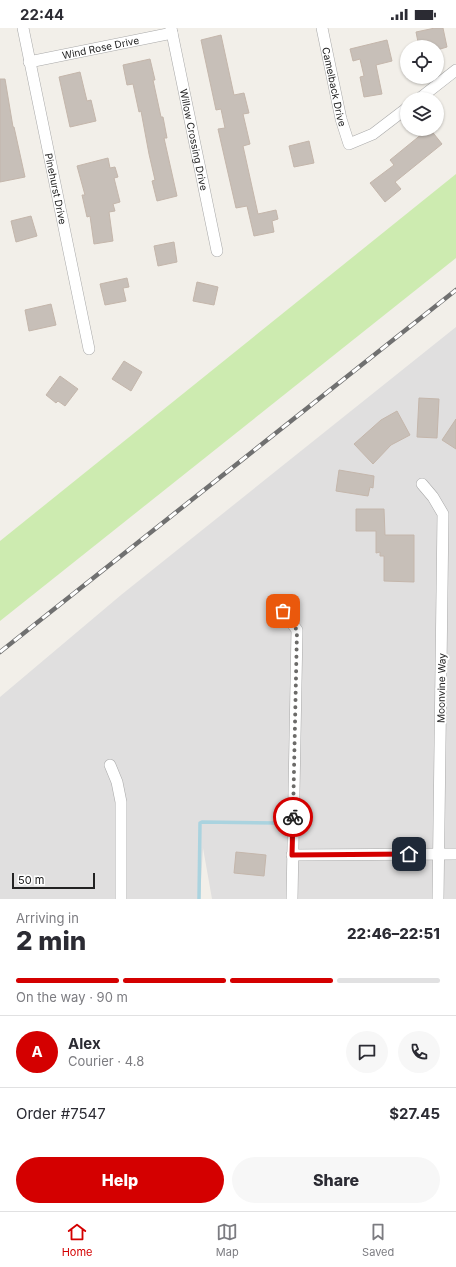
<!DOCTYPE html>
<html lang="en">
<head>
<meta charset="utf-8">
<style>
	body { margin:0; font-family:Inter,sans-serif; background:#f7f7f7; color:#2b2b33; height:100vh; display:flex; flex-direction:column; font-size:15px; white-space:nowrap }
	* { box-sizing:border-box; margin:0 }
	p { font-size:13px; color:#7c7c81 }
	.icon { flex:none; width:22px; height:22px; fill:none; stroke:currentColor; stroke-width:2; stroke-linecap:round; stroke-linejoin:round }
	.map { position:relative; height:871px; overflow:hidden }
	.side { display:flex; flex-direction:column; background:#fff; flex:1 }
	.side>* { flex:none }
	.controls { position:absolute; left:400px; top:12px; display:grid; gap:8px }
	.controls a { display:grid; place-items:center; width:44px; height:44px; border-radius:50%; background:#fff; box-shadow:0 1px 3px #0004; font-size:20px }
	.scale { position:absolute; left:12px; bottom:10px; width:83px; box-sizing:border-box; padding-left:4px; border:2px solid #222; border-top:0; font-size:11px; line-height:14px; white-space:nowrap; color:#222; -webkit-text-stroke:3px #fff; paint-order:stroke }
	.pin { position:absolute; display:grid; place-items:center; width:34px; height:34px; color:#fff; margin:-17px; border-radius:8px; box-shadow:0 2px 6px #0006 }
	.courier { position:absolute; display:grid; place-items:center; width:40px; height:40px; margin:-20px; border:3px solid #d40000; border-radius:50%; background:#fff; color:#222; box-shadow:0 1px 5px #0007 }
	.overview em { font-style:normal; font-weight:800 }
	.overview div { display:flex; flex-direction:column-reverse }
	.overview { display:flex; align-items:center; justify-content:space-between; height:68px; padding:0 16px }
	h1 { font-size:26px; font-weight:800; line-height:30px }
	.bar { display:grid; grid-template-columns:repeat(4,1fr); gap:6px 4px; align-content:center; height:48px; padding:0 16px }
	.bar i { height:5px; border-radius:3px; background:#e1e1e2 }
	.bar .on { background:#d40000 }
	.bar p { grid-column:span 4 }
	.line { display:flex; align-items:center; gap:10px; padding:0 16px; border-top:1px solid #e1e1e2 }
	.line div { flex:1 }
	.round { display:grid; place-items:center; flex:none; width:42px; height:42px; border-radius:21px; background:#f7f7f7 }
	.button { display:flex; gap:8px; margin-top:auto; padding:8px 16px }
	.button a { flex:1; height:46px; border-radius:24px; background:#d40000; color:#fff; font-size:16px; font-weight:800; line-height:46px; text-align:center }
	.button a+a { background:#f7f7f7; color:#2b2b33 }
	.status { display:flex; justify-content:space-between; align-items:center; height:28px; padding:0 20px; background:#fff; direction:ltr }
	.status svg { height:11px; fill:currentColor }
	.tabs { display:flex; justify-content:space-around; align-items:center; height:56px; border-top:1px solid #e1e1e2; background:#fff; font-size:11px; color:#7c7c81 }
	.tabs a { display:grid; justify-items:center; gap:2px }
	.tabs .on { color:#d40000 }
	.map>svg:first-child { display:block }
	.residential { fill:#e0dfdf }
	.grass { fill:#cdebb0 }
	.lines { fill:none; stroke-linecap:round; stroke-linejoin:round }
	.stream { stroke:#aad3df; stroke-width:3.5 }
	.building { fill:#c7bfb8; stroke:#c4b6ab }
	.street-casing { stroke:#a9a9a9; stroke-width:12 }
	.street { stroke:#fff; stroke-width:11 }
	.rail-casing { stroke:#707070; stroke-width:4.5 }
	.rail { stroke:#fff; stroke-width:3; stroke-dasharray:9; stroke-linecap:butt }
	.done { stroke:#6b6a68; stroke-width:4; stroke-dasharray:0 7.2 }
	.route { stroke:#d40000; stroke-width:5 }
	.labels { text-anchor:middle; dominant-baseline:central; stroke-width:4; stroke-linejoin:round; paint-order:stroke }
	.street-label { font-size:10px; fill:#222; stroke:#fff }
</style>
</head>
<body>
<div class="status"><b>22:44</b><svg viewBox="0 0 49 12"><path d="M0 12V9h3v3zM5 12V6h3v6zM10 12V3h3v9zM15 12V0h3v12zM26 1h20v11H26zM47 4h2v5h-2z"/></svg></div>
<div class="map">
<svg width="456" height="871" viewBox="0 0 456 871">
	<rect width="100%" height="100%" fill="#f2efe9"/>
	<path class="residential" d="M456 299V871H212L203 820 200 871H0V669L121 567Z"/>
	<path class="grass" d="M456 146V230L0 593V513Z"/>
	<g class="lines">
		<path class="stream" d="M199 871 200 795 202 794 279 795"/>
	</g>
	<path class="building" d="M435 0H443L447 19 437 22V19H419L416 4Z
		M221 7 234 67 244 65 249 85 243 86 250 116 243 118 258 186 276 182 278 191 272 193 274 204 254 208 247 178 236 180 218 101 225 100 221 81 216 82 201 12Z
		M387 12 392 33 376 37 382 66 364 69 360 49 364 48 360 31 353 33 350 21Z
		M150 31 155 52H153L161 89H163L167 110H164L177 168 157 173 152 153 155 152 149 126 141 83 139 84 133 56 127 57 123 37Z
		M80 44 87 73 91 72 96 93 70 99 59 49Z
		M0 51H5L13 99H14L25 149 0 154Z
		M428 101H430L442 116 395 154 401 161 385 174 370 155 394 137 390 132Z
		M309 113 314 135 294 139 289 118Z
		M108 130 110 140 115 139 118 149 114 150 120 174 113 176 115 183 109 184 113 213 94 216 90 188 87 189 82 167H85L77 138Z
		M31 188 37 208 16 214 11 193Z
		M174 214 177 234 158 238 154 218Z
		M127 250 129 259 123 260 126 273 105 277 100 256Z
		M197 254 218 259 214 277 193 273Z
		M51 276 56 297 29 303 25 282Z
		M124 333 142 344 131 363 112 351Z
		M60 348 78 361 65 378 58 373 56 375 46 367Z
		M419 370 439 371 437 410 417 409Z
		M397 383 410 407 391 417 373 436 354 416 381 392Z
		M456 391V421L442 412Z
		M339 442 374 448 373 460 370 459 368 468 336 463Z
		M356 481H384L385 507H414V554L384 553V528H380V524L376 525V503H356Z
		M236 824 266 827 264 848 234 845Z"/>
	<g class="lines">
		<defs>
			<g id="street">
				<path id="s1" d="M23 0 89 321"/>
				<path id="s2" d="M171 0 217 223"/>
				<path id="s3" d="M322 0 341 91 349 116 373 106 407 80"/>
				<path id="s4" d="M29 34 172 5"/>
				<path d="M419 71 456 42"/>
				<path d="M422 456 433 469 443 486 438 871"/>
				<path d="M276 574 297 602 292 871"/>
				<path d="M110 737 117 754 121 774V871"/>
				<path d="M292 827 456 826"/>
			</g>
		</defs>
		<use href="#street" class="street-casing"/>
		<use href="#street" class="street"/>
		<defs>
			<path id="rail" d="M0 624 456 262"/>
		</defs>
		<use href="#rail" class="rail-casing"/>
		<use href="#rail" class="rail"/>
	</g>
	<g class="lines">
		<path class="done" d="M283 583 297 602 293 789"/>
		<path class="route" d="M293 789 292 827 409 826"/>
	</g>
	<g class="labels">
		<g class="street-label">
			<text stroke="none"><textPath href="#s4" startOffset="73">Wind Rose Drive</textPath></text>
			<text stroke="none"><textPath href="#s3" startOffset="60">Camelback Drive</textPath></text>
			<text stroke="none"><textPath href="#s2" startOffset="114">Willow Crossing Drive</textPath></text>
			<text stroke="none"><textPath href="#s1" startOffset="164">Pinehurst Drive</textPath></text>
			<text transform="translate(441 660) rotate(-89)">Moonvine Way</text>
		</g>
	</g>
</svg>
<div class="controls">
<a><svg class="icon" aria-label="locate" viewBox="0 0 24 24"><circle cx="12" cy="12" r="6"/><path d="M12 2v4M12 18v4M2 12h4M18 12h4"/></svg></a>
<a><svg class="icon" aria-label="layers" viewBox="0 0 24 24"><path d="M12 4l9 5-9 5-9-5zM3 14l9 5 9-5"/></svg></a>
</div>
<div class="scale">50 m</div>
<div class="pin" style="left:283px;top:583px;background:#ea580c"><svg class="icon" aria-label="bag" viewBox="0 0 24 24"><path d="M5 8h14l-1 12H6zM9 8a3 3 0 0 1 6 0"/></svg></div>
<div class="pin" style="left:409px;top:826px;background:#1f2937"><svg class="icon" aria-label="home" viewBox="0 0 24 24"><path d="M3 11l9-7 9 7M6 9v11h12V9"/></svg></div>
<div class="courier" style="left:293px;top:789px"><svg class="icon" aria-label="bike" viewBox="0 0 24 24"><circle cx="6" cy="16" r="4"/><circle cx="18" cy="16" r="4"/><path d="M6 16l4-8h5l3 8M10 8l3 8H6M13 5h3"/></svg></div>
</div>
<section class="side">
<div class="overview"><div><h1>2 min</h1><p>Arriving in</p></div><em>22:46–22:51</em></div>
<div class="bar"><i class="on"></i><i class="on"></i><i class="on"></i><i></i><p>On the way · 90 m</p></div>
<div class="line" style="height:72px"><b class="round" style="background:#d40000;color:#fff">A</b><div><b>Alex</b><p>Courier · 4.8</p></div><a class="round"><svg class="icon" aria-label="chat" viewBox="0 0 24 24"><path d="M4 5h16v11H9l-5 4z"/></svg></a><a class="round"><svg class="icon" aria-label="phone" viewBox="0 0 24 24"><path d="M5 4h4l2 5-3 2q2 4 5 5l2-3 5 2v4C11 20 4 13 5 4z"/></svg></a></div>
<div class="line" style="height:52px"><div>Order #7547</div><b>$27.45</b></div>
<div class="button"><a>Help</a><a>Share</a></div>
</section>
<nav class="tabs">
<a class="on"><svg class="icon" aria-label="home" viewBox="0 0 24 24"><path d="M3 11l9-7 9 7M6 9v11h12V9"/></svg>Home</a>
<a><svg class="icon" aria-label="map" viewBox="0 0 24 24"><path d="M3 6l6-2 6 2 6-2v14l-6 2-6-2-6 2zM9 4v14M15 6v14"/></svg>Map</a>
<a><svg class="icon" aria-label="saved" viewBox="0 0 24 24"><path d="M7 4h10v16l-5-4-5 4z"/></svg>Saved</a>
</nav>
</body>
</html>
